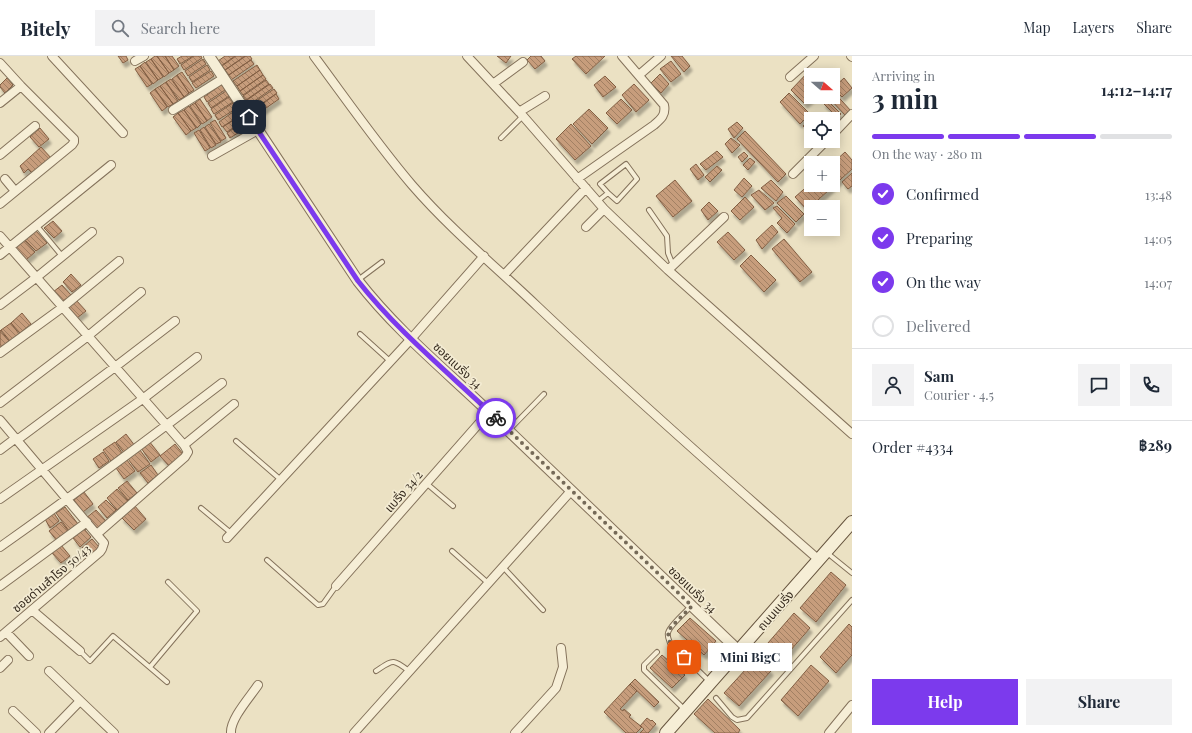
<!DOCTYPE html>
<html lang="en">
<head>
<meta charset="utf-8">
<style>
	body { margin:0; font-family:"Playfair Display","Noto Sans Thai",serif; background:#f2f2f3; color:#1f2937; height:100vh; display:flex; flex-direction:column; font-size:15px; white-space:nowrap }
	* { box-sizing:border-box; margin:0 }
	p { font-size:13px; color:#747a83 }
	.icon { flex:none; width:22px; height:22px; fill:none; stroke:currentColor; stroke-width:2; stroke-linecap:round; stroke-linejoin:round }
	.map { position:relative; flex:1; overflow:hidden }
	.drawer { display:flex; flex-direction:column; background:#fff; width:340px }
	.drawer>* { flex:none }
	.needle { width:26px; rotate:110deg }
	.tools { position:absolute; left:804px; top:12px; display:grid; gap:8px }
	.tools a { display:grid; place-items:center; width:36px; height:36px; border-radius:0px; background:#fff; box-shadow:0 2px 10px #0003; font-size:20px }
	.pin { position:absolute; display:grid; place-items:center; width:34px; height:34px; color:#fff; margin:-17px; border-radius:8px; box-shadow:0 2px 6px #0006 }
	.courier { position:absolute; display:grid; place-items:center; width:40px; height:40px; margin:-20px; border:3px solid #7c3aed; border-radius:50%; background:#fff; color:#222; box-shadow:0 1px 5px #0007 }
	.bubble { position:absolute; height:28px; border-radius:0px; background:#fff; box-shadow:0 2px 10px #0003; font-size:13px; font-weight:700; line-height:28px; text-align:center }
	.overview em { font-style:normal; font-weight:700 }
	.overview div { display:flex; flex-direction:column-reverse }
	.overview { display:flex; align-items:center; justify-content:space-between; height:68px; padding:0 20px }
	h1 { font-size:26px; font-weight:700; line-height:30px }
	.bar { display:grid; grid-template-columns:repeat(4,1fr); gap:6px 4px; align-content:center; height:48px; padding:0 20px }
	.bar i { height:5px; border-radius:3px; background:#e0e1e3 }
	.bar .selected { background:#7c3aed }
	.bar p { grid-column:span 4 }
	.line { display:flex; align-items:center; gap:10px; padding:0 20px; border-top:1px solid #e0e1e3 }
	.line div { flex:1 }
	.round { display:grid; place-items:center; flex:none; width:42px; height:42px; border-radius:0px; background:#f2f2f3 }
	ol { padding:0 20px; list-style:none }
	li { display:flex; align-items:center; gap:12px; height:44px }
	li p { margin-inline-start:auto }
	li .icon { padding:4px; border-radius:50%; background:#7c3aed; color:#fff; stroke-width:4 }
	li:last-child { color:#747a83 }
	li i { width:22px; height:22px; border:2px solid #e0e1e3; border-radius:50% }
	.button { display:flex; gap:8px; margin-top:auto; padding:8px 20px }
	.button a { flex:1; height:46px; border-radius:0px; background:#7c3aed; color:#fff; font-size:16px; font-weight:700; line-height:46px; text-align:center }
	.button a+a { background:#f2f2f3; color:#1f2937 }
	header { display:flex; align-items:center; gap:24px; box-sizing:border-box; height:56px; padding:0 20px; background:#fff; border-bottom:1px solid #e0e1e3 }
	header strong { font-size:19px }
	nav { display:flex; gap:22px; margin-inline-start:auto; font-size:14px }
	.search { width:280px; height:36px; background:#f2f2f3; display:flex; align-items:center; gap:10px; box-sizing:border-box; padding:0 14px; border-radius:0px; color:#747a83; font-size:15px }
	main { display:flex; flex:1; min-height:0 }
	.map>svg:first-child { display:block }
	.building { fill:url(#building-back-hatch); stroke:#825e43; filter:url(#shadow) }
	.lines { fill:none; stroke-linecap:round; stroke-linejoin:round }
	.service-casing { stroke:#84725b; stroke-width:6 }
	.minor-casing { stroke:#84725b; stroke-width:10 }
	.tertiary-casing { stroke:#84725b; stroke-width:12 }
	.secondary-casing { stroke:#66543e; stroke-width:14 }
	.service { stroke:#f6eed6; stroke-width:4 }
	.minor { stroke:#f6eed6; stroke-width:8 }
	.tertiary { stroke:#f6eed6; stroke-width:10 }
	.secondary { stroke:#f6eed6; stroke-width:12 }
	.done { stroke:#756a58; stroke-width:4; stroke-dasharray:0 7.2 }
	.route { stroke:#7c3aed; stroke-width:5 }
	.labels { text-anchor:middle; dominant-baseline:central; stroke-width:3.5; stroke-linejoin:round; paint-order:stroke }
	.street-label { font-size:12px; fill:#352a1e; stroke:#f3ebd2 }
</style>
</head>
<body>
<header>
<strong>Bitely</strong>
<div class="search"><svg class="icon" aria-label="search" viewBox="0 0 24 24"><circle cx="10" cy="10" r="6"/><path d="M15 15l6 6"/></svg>Search here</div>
<nav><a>Map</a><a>Layers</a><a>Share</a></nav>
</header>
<main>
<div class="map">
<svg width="852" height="677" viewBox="0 0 852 677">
	<defs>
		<pattern id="building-back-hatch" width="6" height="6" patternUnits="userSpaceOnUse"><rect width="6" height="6" fill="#c79d7b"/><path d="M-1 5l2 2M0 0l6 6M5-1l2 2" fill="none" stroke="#a28064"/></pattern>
		<filter id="shadow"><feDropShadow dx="2.5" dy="4.5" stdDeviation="1" flood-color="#0004"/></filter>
	</defs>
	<rect width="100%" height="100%" fill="#ebe1c3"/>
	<path class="building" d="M118 0H126L128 4 123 7Z
		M155 0H157L169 17 164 21 151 3Z
		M157 0H165L174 14 169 17Z
		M165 0H172L179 10 174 14Z
		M182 0H193L180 8 177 3Z
		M194 0H201L202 2 184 14 181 9Z
		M225 0H235L221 10 218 5Z
		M236 0H245L225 14 222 10Z
		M246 0H250L252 3 229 19 225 14Z
		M497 0H511L506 7Z
		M531 0H541L545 5 535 13 527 4Z
		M576 0H605L586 18 572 3Z
		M671 0H682L690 10 684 16Z
		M151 3 163 21 158 24 146 6Z
		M203 3 206 8 188 20 185 15Z
		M251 4 254 8 231 24 227 20Z
		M671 5 681 18 671 26 660 13Z
		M145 6 158 24 153 28 140 10Z
		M207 9 210 14 192 26 189 21Z
		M257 9 260 14 237 30 233 25Z
		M140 10 152 28 147 31 135 13Z
		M260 14 263 19 240 35 237 30Z
		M810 14 815 19H811V41H813L805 48 791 34Z
		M211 15 214 20 196 32 192 27Z
		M182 16 194 34 189 37 177 19Z
		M660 18 669 28 661 37 651 27Z
		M177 19 189 37 184 41 172 23Z
		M263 19 266 23 243 39 240 35Z
		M605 20 616 31 603 41 594 29Z
		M7 22 13 29 5 37 0 31V29Z
		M844 22 852 32 842 41 833 32Z
		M171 23 184 41 179 44 166 26Z
		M266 24 269 28 246 44 243 40Z
		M166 26 178 45 173 48 160 30Z
		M222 28 225 34 207 46 204 41Z
		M270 28 273 32 250 48 247 44Z
		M634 28 649 44 636 56 622 39Z
		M160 30 173 48 168 51 155 33Z
		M155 33 167 51 162 55 150 37Z
		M274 33 277 37 254 53 250 49Z
		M226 35 229 40 211 52 208 47Z
		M833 35 851 55 846 60 828 41H833Z
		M789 37 810 58 800 68 780 46Z
		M276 38 279 43 256 59 253 55Z
		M229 41 233 46 214 58 211 53Z
		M200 43 212 61 207 65 195 47Z
		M621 43 632 54 617 68 606 57Z
		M826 43 841 58 837 61 823 47Z
		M195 47 207 65 202 68 190 50Z
		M233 47 237 52 218 64 215 59Z
		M189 50 201 68 197 72 184 54Z
		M237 53 241 59 222 71 219 66Z
		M589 53 608 72 592 88 573 68Z
		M184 54 196 72 191 75 178 57Z
		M178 57 191 75 186 79 173 61Z
		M241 59 245 64 227 76 223 71Z
		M813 60 816 63H811V78L803 70Z
		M215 64 226 82 221 85 210 67Z
		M245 65 249 70 230 82 227 77Z
		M737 66 743 72 734 82 728 73Z
		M209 68 221 86 216 88 205 71Z
		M571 68 591 90 575 104 556 83Z
		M204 71 216 89 211 92 200 74Z
		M40 72 49 83 39 91 30 81Z
		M199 74 210 92 205 95 194 77Z
		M745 75 786 118 778 126 737 83Z
		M731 82 740 89 732 97 725 88Z
		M41 91 52 103 33 118 28 113 24 117 20 110Z
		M717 95 723 101 706 114 700 108Z
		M744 96 748 100 742 106 738 101Z
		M845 96 852 104V113L807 154 795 141 811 127V129H833V107Z
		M750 102 755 106 748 114 743 109Z
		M696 108 704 119 698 124 690 113Z
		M717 110 722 114 710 126 705 121Z
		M852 117V130L848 133 842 126Z
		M744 122 752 130 742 141 734 134Z
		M675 124 692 145 673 161 656 140Z
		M771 124 783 136 776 145 761 132Z
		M759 134 774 147 765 154 751 139Z
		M786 140 804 158 796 166 777 147Z
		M745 141 754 151 740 164 731 155Z
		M709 146 718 155 708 164 701 154Z
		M777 150 795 168 787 177 777 167 782 162 773 152Z
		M53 165 62 175 54 182 44 172Z
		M772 169 778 176 762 193 756 184Z
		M36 175 47 187 36 195 25 184Z
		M728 176 745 194 734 204 717 186Z
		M784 183 812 216 800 226 772 193Z
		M24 184 35 196 26 204 15 192Z
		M751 199 776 224 764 236 740 210Z
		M71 218 81 229 72 236 63 226Z
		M62 229 71 239 62 246 53 236Z
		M76 244 86 255 77 262 68 252Z
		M22 257 31 268 20 277 11 267Z
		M11 267 19 278 10 285 1 274Z
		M0 274 9 285 0 292Z
		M126 378 135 390 125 398 116 386Z
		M149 385 160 399 151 406 141 392Z
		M115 386 122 397 111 405 103 394Z
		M175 388 183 398 169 410 160 400Z
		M140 394 150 408 138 416 128 403Z
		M103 396 109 405 99 412 93 403Z
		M127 404 135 415 124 423 116 412Z
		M151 409 158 419 148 427 140 417Z
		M127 425 137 437 128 444 118 432Z
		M117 433 128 445 117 454 107 442Z
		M84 436 93 448 83 456 74 444Z
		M106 444 116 454 107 462 98 451Z
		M134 449 146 463 134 474 121 461Z
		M65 451 78 468 69 475 56 457Z
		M96 454 106 465 96 474 86 462Z
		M54 457 59 465 50 472 45 463Z
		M61 466 69 476 58 486 49 475Z
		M84 473 91 481 80 491 73 482Z
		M92 483 100 492 89 501 82 492Z
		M61 489 70 500 61 507 52 497Z
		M831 516 846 529 816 566 800 552Z
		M794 557 810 572 777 610 761 595Z
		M690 562 716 585 704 599 677 575Z
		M849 568 852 571V599L836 617 820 601Z
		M662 599 685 619 672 632 650 612Z
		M757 601 771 615 739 650 724 637Z
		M811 609 829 625 798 660 781 644Z
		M635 623 659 646 654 651 630 628Z
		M630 628 637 635 620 653 623 655 624 653 631 659 629 661 642 671 636 677H626L604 656Z
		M708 643 740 674 738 677H715L694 658Z
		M647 662 651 665 652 664 656 668 648 677H640L644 673 640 670Z"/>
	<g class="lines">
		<defs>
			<path id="service" d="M501 82 523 60
				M598 145 608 137 600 128 626 108 637 123 617 145 608 137
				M649 154 667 180 668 197 673 209
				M37 170 62 200
				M358 224 382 206
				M360 278 391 306
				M509 374 544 338
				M236 385 281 424
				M426 427 453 450
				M201 452 231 477
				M452 495 488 527
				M826 496 852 517
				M267 504 318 549 323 548 336 530
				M503 511 543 554
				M691 550C686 556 669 570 668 577 667 580 669 584 670 587L709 625
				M80 595 90 605 113 580 167 626
				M657 596 644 609V614L684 653
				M150 611 197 555 168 526
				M376 615C393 604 392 602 409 615
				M716 642 732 661 737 664 747 662 852 544"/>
			<path id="minor" d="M52 0 123 77
				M314 0C346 43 377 88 412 129 450 173 496 211 538 251 630 338 724 421 819 504
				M467 0 523 60 604 153 668 214 852 378
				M851 0 852 1
				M135 5 144 0
				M0 7 21 30 74 83V86L72 89 0 148
				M639 19 661 0
				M790 21 814 0
				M493 28 523 6
				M0 47 21 30
				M173 54 224 22
				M519 56 545 40
				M833 78 852 58
				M0 99 35 70
				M212 100 258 74
				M793 118 826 85
				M5 123 15 135
				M577 123 654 69C661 63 666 59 664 49L622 0
				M586 171 604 153
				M0 180 184 389 188 396 185 401 97 478
				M0 199 111 109
				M668 214 724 161
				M504 219 586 132
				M0 249 37 221 92 176
				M0 297 63 251 119 205
				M0 347 88 280 141 236
				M0 364 104 487 102 493 100 496 0 581
				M17 384 115 311 175 265
				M184 389 234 348
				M0 394 16 382
				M0 443 144 342 197 301
				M227 482 411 283 484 200
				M0 491C75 438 149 383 222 327
				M0 530 87 466
				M336 530 489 356
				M32 554 80 595
				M6 576 29 600
				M0 612 8 604
				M49 615 114 677
				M13 655 36 677
				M49 677 80 645
				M231 677C230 663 250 641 258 629
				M354 677 571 435
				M515 677 556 632 563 611 561 592
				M829 677 852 649"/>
			<path id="tertiary" d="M209 0 358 225C396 274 445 314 490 357 573 436 656 516 739 595"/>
			<path id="secondary" d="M666 677 852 466"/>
		</defs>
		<use href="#service" class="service-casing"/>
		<use href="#minor" class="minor-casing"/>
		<use href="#tertiary" class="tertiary-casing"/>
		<use href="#secondary" class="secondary-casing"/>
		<use href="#service" class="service"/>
		<use href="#minor" class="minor"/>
		<use href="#tertiary" class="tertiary"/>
		<use href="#secondary" class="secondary"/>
	</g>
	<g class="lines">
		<path class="done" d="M496 362 692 550 671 571 668 577 670 587 684 601"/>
		<path class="route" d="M249 61 358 225C398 276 449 317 496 362"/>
	</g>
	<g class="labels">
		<g class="street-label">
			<text transform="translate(458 309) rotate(43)">ซอยแบริ่ง 34</text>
			<text transform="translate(403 435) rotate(-49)">แบริ่ง 34/2</text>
			<text transform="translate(51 522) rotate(-40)">ซอยด่านสำโรง 50/43</text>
			<text transform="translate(693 533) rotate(44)">ซอยแบริ่ง 34</text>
			<text transform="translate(775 554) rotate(-49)">ถนนแบริ่ง</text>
		</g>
	</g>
</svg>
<div class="tools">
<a><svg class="needle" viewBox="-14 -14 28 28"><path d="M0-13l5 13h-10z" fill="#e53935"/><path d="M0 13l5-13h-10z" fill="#747a83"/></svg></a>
<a><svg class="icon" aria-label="locate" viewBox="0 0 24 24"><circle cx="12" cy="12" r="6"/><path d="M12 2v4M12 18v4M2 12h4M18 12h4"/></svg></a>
<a>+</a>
<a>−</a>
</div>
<div class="pin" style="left:684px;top:601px;background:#ea580c"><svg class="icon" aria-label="bag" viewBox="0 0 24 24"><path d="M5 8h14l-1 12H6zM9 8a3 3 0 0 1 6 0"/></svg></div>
<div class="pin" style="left:249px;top:61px;background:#1f2937"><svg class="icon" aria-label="home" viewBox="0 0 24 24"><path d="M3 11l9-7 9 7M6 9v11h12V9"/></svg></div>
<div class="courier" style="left:496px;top:362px"><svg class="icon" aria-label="bike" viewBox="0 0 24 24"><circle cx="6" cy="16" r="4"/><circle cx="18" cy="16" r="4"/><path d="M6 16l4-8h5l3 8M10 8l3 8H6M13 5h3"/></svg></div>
<div class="bubble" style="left:708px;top:587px;width:84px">Mini BigC</div>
</div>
<section class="drawer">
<div class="overview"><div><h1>3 min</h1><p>Arriving in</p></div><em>14:12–14:17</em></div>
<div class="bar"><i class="selected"></i><i class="selected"></i><i class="selected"></i><i></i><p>On the way · 280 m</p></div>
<ol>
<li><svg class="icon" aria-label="check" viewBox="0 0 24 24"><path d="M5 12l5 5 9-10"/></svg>Confirmed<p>13:48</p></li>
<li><svg class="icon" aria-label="check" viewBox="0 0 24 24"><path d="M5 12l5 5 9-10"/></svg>Preparing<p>14:05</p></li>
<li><svg class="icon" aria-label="check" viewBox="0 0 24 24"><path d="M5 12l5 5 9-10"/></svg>On the way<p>14:07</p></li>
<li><i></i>Delivered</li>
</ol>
<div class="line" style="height:72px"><a class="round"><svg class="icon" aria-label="person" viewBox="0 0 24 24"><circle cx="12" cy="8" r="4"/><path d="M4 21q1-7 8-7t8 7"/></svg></a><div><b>Sam</b><p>Courier · 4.5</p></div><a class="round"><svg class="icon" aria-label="chat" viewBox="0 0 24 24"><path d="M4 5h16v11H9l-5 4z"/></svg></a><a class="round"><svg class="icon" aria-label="phone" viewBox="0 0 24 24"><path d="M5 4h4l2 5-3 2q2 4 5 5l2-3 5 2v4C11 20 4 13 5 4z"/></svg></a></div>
<div class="line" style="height:52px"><div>Order #4334</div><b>฿289</b></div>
<div class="button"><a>Help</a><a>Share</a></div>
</section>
</main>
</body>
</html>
